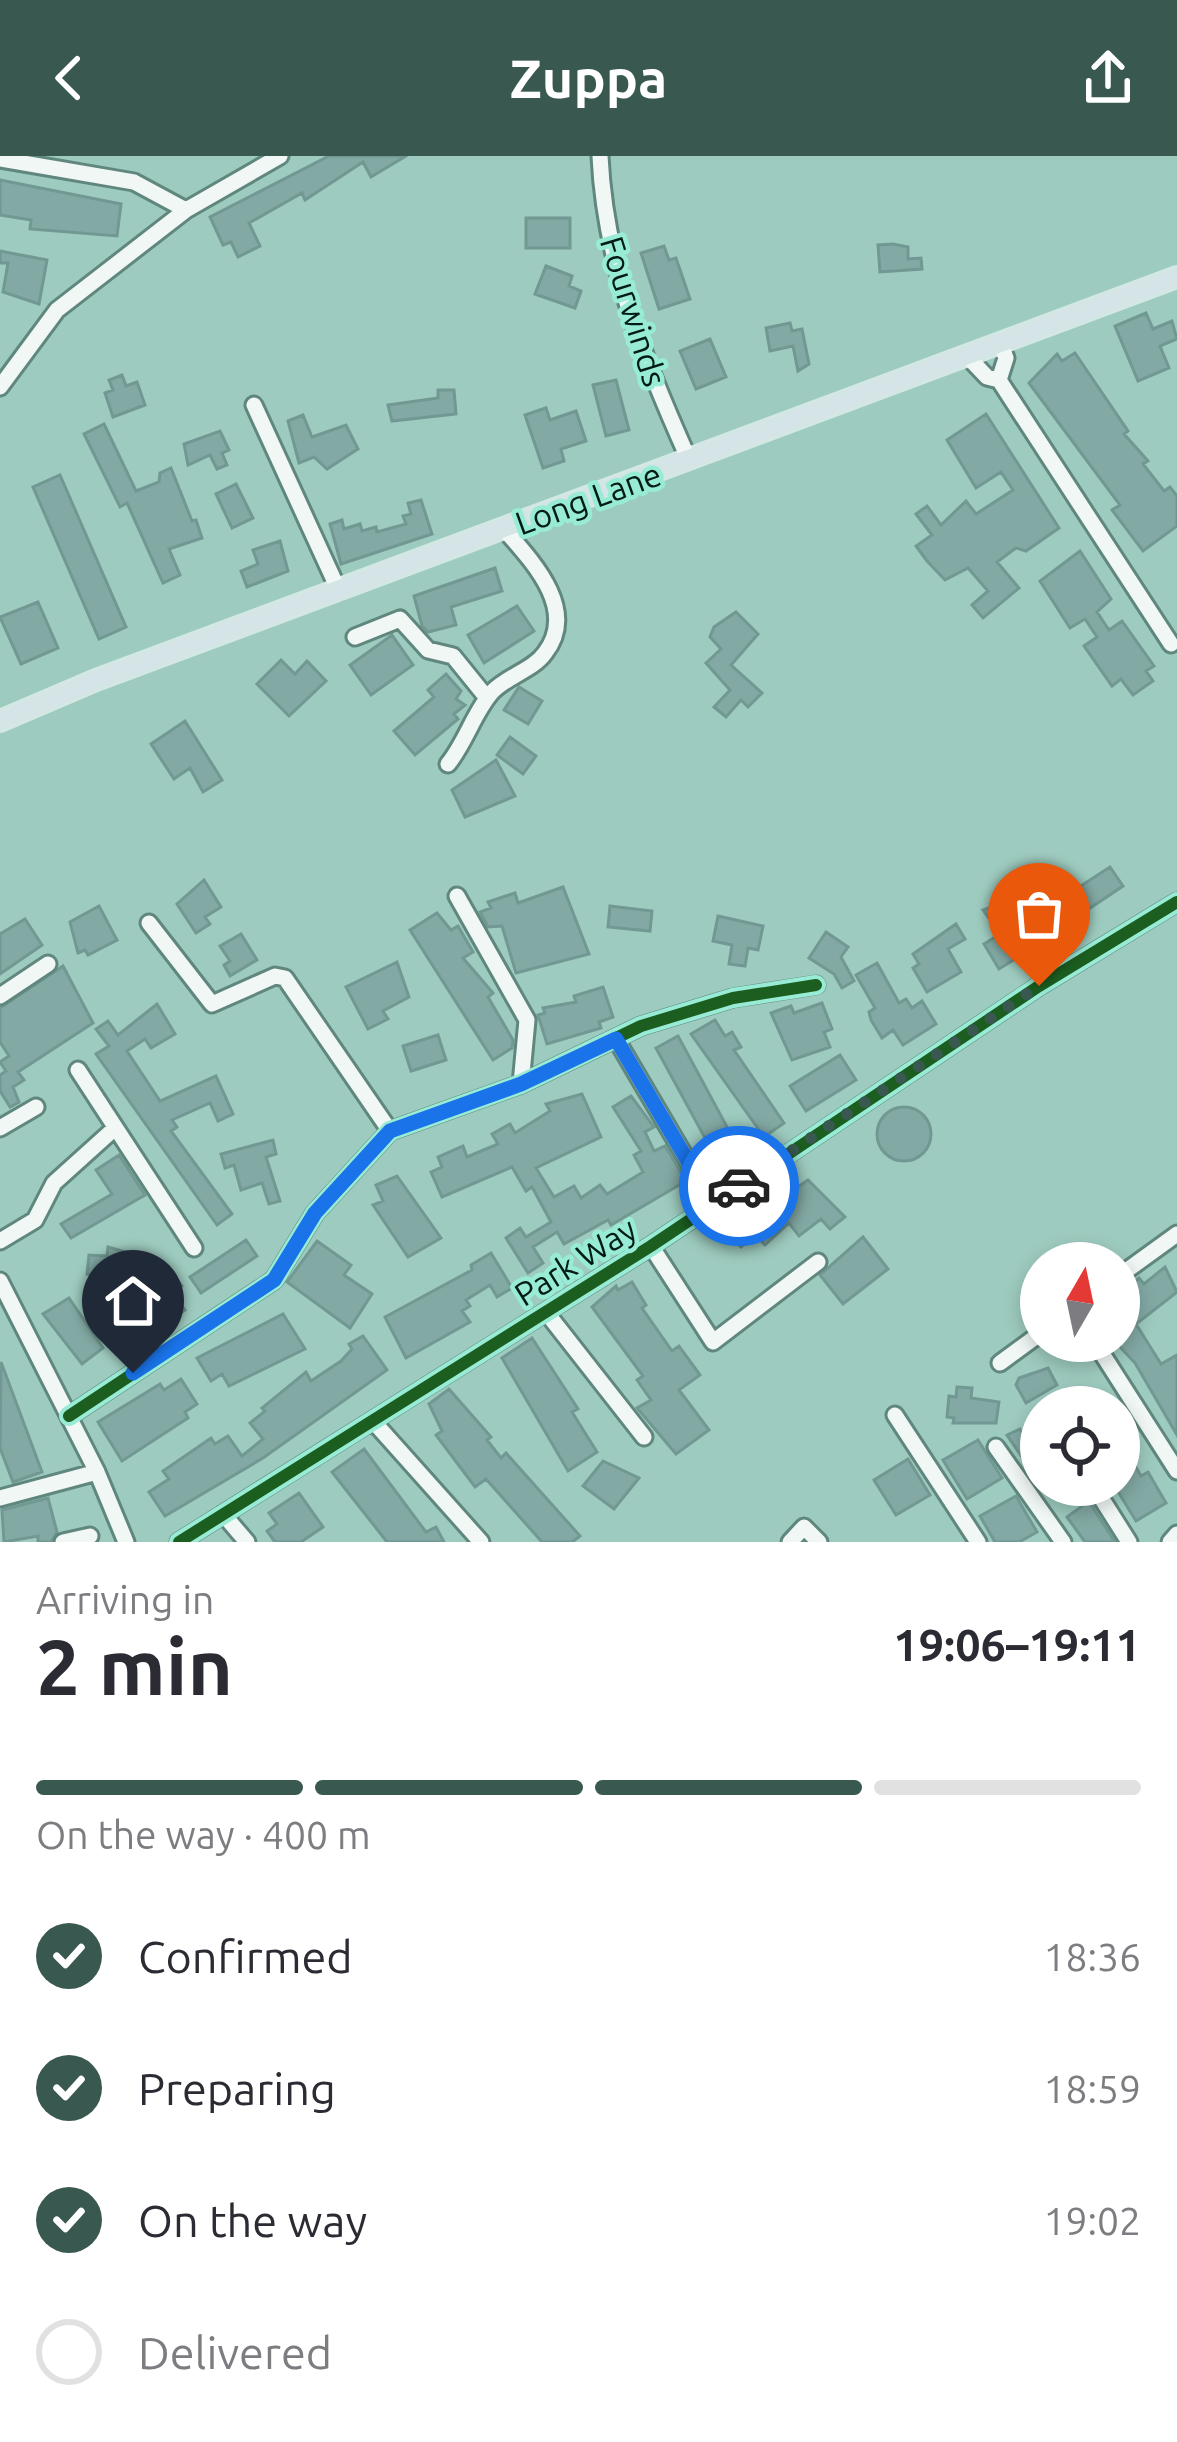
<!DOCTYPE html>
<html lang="en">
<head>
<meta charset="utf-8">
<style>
	body { margin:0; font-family:Ubuntu,sans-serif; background:#f2f2f3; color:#2b2b33; height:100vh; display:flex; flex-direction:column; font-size:45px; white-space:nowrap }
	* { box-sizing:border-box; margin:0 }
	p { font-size:39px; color:#7c7c81 }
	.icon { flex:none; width:66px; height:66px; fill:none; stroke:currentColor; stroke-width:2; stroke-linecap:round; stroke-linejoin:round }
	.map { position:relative; height:1386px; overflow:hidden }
	.drawer { display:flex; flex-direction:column; background:#fff; flex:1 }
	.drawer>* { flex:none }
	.needle { width:78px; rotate:9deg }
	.buttons { position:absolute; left:1020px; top:1086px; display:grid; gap:24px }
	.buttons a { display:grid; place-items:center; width:120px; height:120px; border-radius:50%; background:#fff; box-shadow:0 6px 18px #0003; font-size:60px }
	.pin { position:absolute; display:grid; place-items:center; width:102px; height:102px; color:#fff; margin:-123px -51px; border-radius:50% 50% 50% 0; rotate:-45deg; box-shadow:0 0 12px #0007 }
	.pin .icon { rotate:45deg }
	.courier { position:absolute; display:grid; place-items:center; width:120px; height:120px; margin:-60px; border:9px solid #1a73e8; border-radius:50%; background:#fff; color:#222; box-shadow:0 3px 15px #0007 }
	.summary em { font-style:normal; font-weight:700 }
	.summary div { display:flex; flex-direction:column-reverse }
	.summary { display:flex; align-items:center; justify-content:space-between; height:204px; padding:0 36px }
	h1 { font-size:78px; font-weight:700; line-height:90px }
	.bar { display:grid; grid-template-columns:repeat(4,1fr); gap:18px 12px; align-content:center; height:144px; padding:0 36px }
	.bar i { height:15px; border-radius:9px; background:#e1e1e2 }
	.bar .selected { background:#395950 }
	.bar p { grid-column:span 4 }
	ol { padding:0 36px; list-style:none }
	li { display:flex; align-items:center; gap:36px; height:132px }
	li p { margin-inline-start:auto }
	li .icon { padding:12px; border-radius:50%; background:#395950; color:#fff; stroke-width:4 }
	li:last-child { color:#7c7c81 }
	li i { width:66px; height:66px; border:6px solid #e1e1e2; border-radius:50% }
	header { display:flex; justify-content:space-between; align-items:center; height:156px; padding:0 36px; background:#395950; color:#fff; font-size:54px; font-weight:700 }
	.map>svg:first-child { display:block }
	.building { fill:#83a9a4; stroke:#719892; stroke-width:3 }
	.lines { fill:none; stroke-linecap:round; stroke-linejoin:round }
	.minor-casing { stroke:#60877e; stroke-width:21 }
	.major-casing { stroke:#d3e8e2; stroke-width:24 }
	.minor { stroke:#f0f7f5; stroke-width:15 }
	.major { stroke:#d5e4e7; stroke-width:18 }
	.cycleway-casing { stroke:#98ebd5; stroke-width:20 }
	.cycleway { stroke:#1b5e20; stroke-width:12 }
	.done { stroke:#395950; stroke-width:12; stroke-dasharray:0 21.6 }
	.route { stroke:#1a73e8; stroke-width:15 }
	.labels { text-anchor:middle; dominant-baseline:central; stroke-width:9; stroke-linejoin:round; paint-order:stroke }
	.street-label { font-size:33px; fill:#021b15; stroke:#98ebd5 }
</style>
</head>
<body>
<header><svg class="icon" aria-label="back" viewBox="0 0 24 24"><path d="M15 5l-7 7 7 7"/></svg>Zuppa<svg class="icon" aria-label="share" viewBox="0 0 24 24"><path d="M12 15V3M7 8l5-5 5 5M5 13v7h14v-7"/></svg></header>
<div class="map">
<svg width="1177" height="1386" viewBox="0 0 1177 1386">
	<rect width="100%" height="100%" fill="#9ecbbf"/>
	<path class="building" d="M329 0H406L371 21 363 6 305 44 302 37 249 67 260 90 238 101 231 86 223 89 210 61Z
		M0 24 121 48 117 80 30 73 31 64 0 59Z
		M526 62H570V92H526Z
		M893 88 908 91V103L921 102 922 113 880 116 878 89Z
		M664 90 669 104 676 102 690 143 659 153 641 97Z
		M0 95 47 104 39 148 3 136 8 107H0Z
		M546 110 572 120 569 130 581 135 575 152 535 138Z
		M1146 157 1153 173 1172 165 1177 183 1160 190 1169 212 1138 225 1115 170Z
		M790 167 792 175 802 173 809 208 798 215 793 190 770 195 766 172Z
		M710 183 726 221 696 233 680 195Z
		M1075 197 1128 275 1124 278 1148 305 1143 308 1164 335 1170 331 1177 340V370L1143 395 1112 354 1120 349 1029 227 1057 198 1062 205Z
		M122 219 126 230 137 226 145 249 113 261 105 237 113 234 109 224Z
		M616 224 629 274 606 280 593 229Z
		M438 234H454L456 258 392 265 388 249 438 242Z
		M546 252 550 264 576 255 586 285 561 293 564 305 543 312 525 259Z
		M986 258 1059 372 1026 395 1016 392 997 406 1019 432 983 462 972 449 988 435 968 412 945 424 927 405 916 390 932 379 916 358 927 350 941 369 966 345 976 358 1013 334 1001 316 976 332 947 284Z
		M303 259 312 281 346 269 358 293 327 313 314 301 299 307 288 265Z
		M104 268 136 335 159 326 160 317 171 312 192 365 196 364 202 382 169 393 180 419 163 427 127 347 120 351 84 278Z
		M220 275 229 294 222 297 227 309 217 313 210 299 188 309 184 288Z
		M60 319 126 471 99 483 33 331Z
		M236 328 253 362 232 372 216 338Z
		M421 344 432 378 341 408 330 368 342 364 344 373 360 368 362 375 376 371 377 376 406 368 403 360 411 358 408 347Z
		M280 385 288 415 247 431 241 415 258 408 253 394Z
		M1080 395 1111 443 1097 456 1109 474 1122 465 1154 510 1146 515 1153 525 1133 539 1121 523 1112 530 1084 490 1097 481 1085 463 1070 472 1040 425Z
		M495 412 502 435 451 451 456 469 428 476 422 470 414 440Z
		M38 446 58 492 21 508 0 461Z
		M517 450 534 475 484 507 468 479Z
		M736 456 758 478 731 509 762 537 748 551 741 544 726 561 714 551 730 534 706 507 721 493 710 481 714 471Z
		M392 479 413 509 371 539 350 509Z
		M281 504 295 518 307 505 326 525 289 560 257 528Z
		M446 518 461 535 456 543 465 549 454 558 458 563 415 599 394 575 434 541 428 534Z
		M519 531 542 545 528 568 504 554Z
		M185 565 222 624 203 636 190 612 174 623 151 588Z
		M510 581 536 600 523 618 497 599Z
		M496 604 515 640 465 661 452 634Z
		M1110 711 1123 730 1035 789 1044 802 1032 811 1023 798 999 813 984 788 1000 778 983 754 1000 748 1018 771 1054 746 1050 739 1068 727 1073 735Z
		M204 724 221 751 205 761 210 768 196 777 177 748Z
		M563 731 589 798 516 817 502 770 488 771 480 756 491 752 488 746 515 737 518 747Z
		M99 750 117 784 88 799 85 794 78 797 70 766Z
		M610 750 652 755 650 775 608 771Z
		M437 757 451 774 458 770 473 796 463 802 493 837 488 841 513 884 512 892 493 904 410 774Z
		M718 760 763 770 758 794 748 792 745 810 729 808 732 789 713 785Z
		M25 763 42 789 0 818V778Z
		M956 768 965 783 948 793 961 816 927 836 913 812 919 808 913 798Z
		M826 776 848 791 841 801 854 825 842 832 834 818 809 802Z
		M241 778 257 804 230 820 224 809 230 805 220 790Z
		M397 806 409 841 383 855 388 863 368 873 346 831Z
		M877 807 899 847 906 843 912 852 922 845 936 868 903 889 893 874 882 882 871 864 869 856 875 852 856 819Z
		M63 810 93 867 18 916 24 924 13 931 19 946 10 951 0 935V919L6 915 0 906 9 900 0 886V852Z
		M603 831 613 861 599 866 601 872 547 888 538 859 545 857 543 852 576 846 574 840Z
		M822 847 832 873 824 876 830 891 792 904 771 857 791 850 794 857Z
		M157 848 175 878 151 892 145 883 127 895 160 945 216 920 233 958 218 965 210 947 172 964 177 971 171 975 232 1058 217 1069 96 898 109 890 96 873 108 865 118 879Z
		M715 864 725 880 732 876 741 891 734 894 784 967 764 981 691 878Z
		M438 879 446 904 411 915 403 890Z
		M678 880 741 997 726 1005 718 989 711 993 656 892Z
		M840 899 856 924 806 955 790 930Z
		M582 938 601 981 536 1012 554 1041 574 1030 581 1042 600 1029 607 1038 643 1016 634 999 641 995 613 951 631 940 654 971 645 976 654 995 665 990 686 1025 611 1069 608 1064 564 1088 557 1076 533 1091 543 1107 528 1117 506 1082 520 1072 526 1081 551 1066 532 1031 526 1035 512 1011 442 1041 431 1016 442 1011 438 1001 463 990 467 1001 498 988 492 978 510 968 515 977 550 955 546 948Z
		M877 978a27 27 0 1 1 54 0a27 27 0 1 1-54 0Z
		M273 984 276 998 266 1001 280 1045 269 1048 262 1027 241 1034 234 1009 225 1012 221 998Z
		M119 999 145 1039 71 1082 61 1068 112 1038 96 1014Z
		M785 1016 799 1030 808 1024 845 1061 830 1073 821 1063 799 1080 789 1067 765 1089 755 1078 741 1091 719 1068 746 1049 753 1056Z
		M397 1020 441 1082 408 1101 373 1049 383 1045 376 1029Z
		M863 1081 888 1113 843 1148 820 1119Z
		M246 1084 257 1100 201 1137 190 1121Z
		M317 1085 351 1109 344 1119 372 1138 350 1172 287 1126Z
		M108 1091 160 1106 141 1142 173 1119 182 1130 172 1138 185 1154 173 1163 162 1149 141 1163 121 1140 126 1130 132 1133 142 1108 116 1105 115 1120 87 1118 89 1099 107 1100Z
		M491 1097 512 1132 497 1141 490 1129 466 1144 470 1150 462 1155 470 1166 406 1202 385 1161 472 1114 471 1109Z
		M1165 1111 1177 1136 1136 1168 1161 1208 1177 1199V1279L1135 1207 1119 1190V1151L1131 1137 1126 1131 1139 1122 1144 1128Z
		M632 1126 646 1149 642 1152 672 1195 679 1190 700 1219 679 1234 709 1274 676 1298 637 1252 651 1244 637 1224 643 1220 592 1151 616 1130 618 1134Z
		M69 1142 103 1192 82 1208 43 1158Z
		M283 1158 305 1193 229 1230 222 1218 211 1225 197 1202Z
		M363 1180 387 1214 263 1302 165 1360 149 1336 169 1323 163 1315 211 1282 215 1288 228 1280 242 1300 263 1283 250 1267 265 1255 262 1252 306 1216 311 1225 341 1205 352 1193 349 1188Z
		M532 1182 578 1253 572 1256 597 1296 568 1315 502 1202Z
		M1 1206 42 1316 13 1326 0 1292Z
		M1048 1212 1057 1229 1026 1247 1016 1229 1019 1222Z
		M181 1223 197 1248 185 1256 188 1262 122 1305 98 1266 160 1228 164 1234Z
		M957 1231 972 1232 971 1242 999 1246 996 1267H953L954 1262 947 1261 949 1240 956 1241Z
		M449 1233 491 1281 487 1284 501 1302 506 1297 580 1380 572 1386H542L486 1323 475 1331 436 1279 442 1275 429 1248Z
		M1020 1273 1025 1281 1037 1273 1041 1279V1306L1030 1313 1007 1279Z
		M1119 1281 1141 1320 1148 1316 1166 1347 1136 1365 1114 1329H1119Z
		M978 1284 1002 1322 967 1343 943 1304Z
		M364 1293 426 1376 436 1371 444 1386H387L332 1316Z
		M908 1303 930 1339 896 1359 874 1324Z
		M603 1305 639 1322 614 1353 583 1330Z
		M299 1337 323 1371 301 1386H275L267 1375 277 1368 269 1357Z
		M1016 1340 1037 1376 1019 1386H995L980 1360Z
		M48 1342 57 1376 51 1386H38V1380L4 1386 2 1354Z
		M1089 1345 1090 1347 1115 1386H1085L1067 1361Z"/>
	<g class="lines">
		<defs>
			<path id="minor" d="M600 0C605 110 645 205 689 304
				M0 3 134 26 186 54
				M968 201 987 221 999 224 1171 488
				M999 224 1006 202 1001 189
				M0 231 57 154 186 54 280 0
				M254 249 339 435
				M355 481 400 463 428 494 453 500 487 542
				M448 608C466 586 474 556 492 536 507 520 533 514 545 497 579 453 531 404 504 373
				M457 740 527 864 521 928
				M149 767 212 848 275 820 285 822 390 975
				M0 840 48 808
				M616 883 713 1048
				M78 914 194 1092
				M0 972 36 951
				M0 1085 35 1064 54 1027 115 972
				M651 1090 713 1186 818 1106
				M1119 1120 1177 1078
				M0 1125 97 1316 126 1386
				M546 1156 644 1281
				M1094 1185 1177 1315
				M1000 1207 1041 1177
				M895 1259 978 1386
				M69 1260 274 1124 315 1057 390 975 521 928 641 870 733 842 816 829
				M373 1265 481 1386
				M996 1291 1063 1386
				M1093 1329 1129 1386
				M0 1342 97 1316
				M223 1358 247 1386
				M63 1386 90 1380
				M179 1386 651 1090 1039 830 1177 746
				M790 1386 804 1371 819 1386
				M1170 1386 1177 1378"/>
			<path id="major" d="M0 565 96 524 1177 121"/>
		</defs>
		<use href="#minor" class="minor-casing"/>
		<use href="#major" class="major-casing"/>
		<use href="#minor" class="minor"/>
		<use href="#major" class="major"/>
		<defs>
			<path id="cycleway" d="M69 1260 274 1124 315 1057 390 975 521 928 641 870 733 842 816 829
				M179 1386 651 1090 1039 830 1177 746"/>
		</defs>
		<use href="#cycleway" class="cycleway-casing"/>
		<use href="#cycleway" class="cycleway"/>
	</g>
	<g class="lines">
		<path class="done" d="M739 1030 1039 830"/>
		<path class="route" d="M133 1217 274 1124 315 1057 390 975 521 928 616 883 713 1048 739 1030"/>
	</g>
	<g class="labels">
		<g class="street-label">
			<text transform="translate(634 155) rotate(73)">Fourwinds</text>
			<text transform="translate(588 342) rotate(-20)">Long Lane</text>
			<text transform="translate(575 1105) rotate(-32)">Park Way</text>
		</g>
	</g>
</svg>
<div class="buttons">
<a><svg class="needle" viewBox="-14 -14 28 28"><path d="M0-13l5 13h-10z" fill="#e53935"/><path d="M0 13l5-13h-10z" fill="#7c7c81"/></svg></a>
<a><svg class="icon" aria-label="locate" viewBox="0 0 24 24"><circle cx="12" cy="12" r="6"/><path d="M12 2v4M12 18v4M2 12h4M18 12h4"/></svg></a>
</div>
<div class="pin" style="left:1039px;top:830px;background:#ea580c"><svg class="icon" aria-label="bag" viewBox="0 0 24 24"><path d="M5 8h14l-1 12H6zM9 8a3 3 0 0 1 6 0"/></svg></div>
<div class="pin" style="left:133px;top:1217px;background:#1f2937"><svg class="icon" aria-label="home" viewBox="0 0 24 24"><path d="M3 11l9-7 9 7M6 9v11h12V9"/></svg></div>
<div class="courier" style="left:739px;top:1030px"><svg class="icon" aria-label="car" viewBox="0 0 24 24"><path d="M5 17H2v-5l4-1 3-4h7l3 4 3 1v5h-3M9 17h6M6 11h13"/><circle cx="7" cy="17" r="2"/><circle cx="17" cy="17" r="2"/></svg></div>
</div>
<section class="drawer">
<div class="summary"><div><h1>2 min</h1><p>Arriving in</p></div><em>19:06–19:11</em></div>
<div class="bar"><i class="selected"></i><i class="selected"></i><i class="selected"></i><i></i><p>On the way · 400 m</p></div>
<ol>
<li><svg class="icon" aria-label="check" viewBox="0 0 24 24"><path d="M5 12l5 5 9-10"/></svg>Confirmed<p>18:36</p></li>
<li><svg class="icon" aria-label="check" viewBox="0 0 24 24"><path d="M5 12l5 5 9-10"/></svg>Preparing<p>18:59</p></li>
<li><svg class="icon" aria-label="check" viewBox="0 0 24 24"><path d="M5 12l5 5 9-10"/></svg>On the way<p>19:02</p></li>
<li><i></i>Delivered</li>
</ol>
</section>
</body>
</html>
